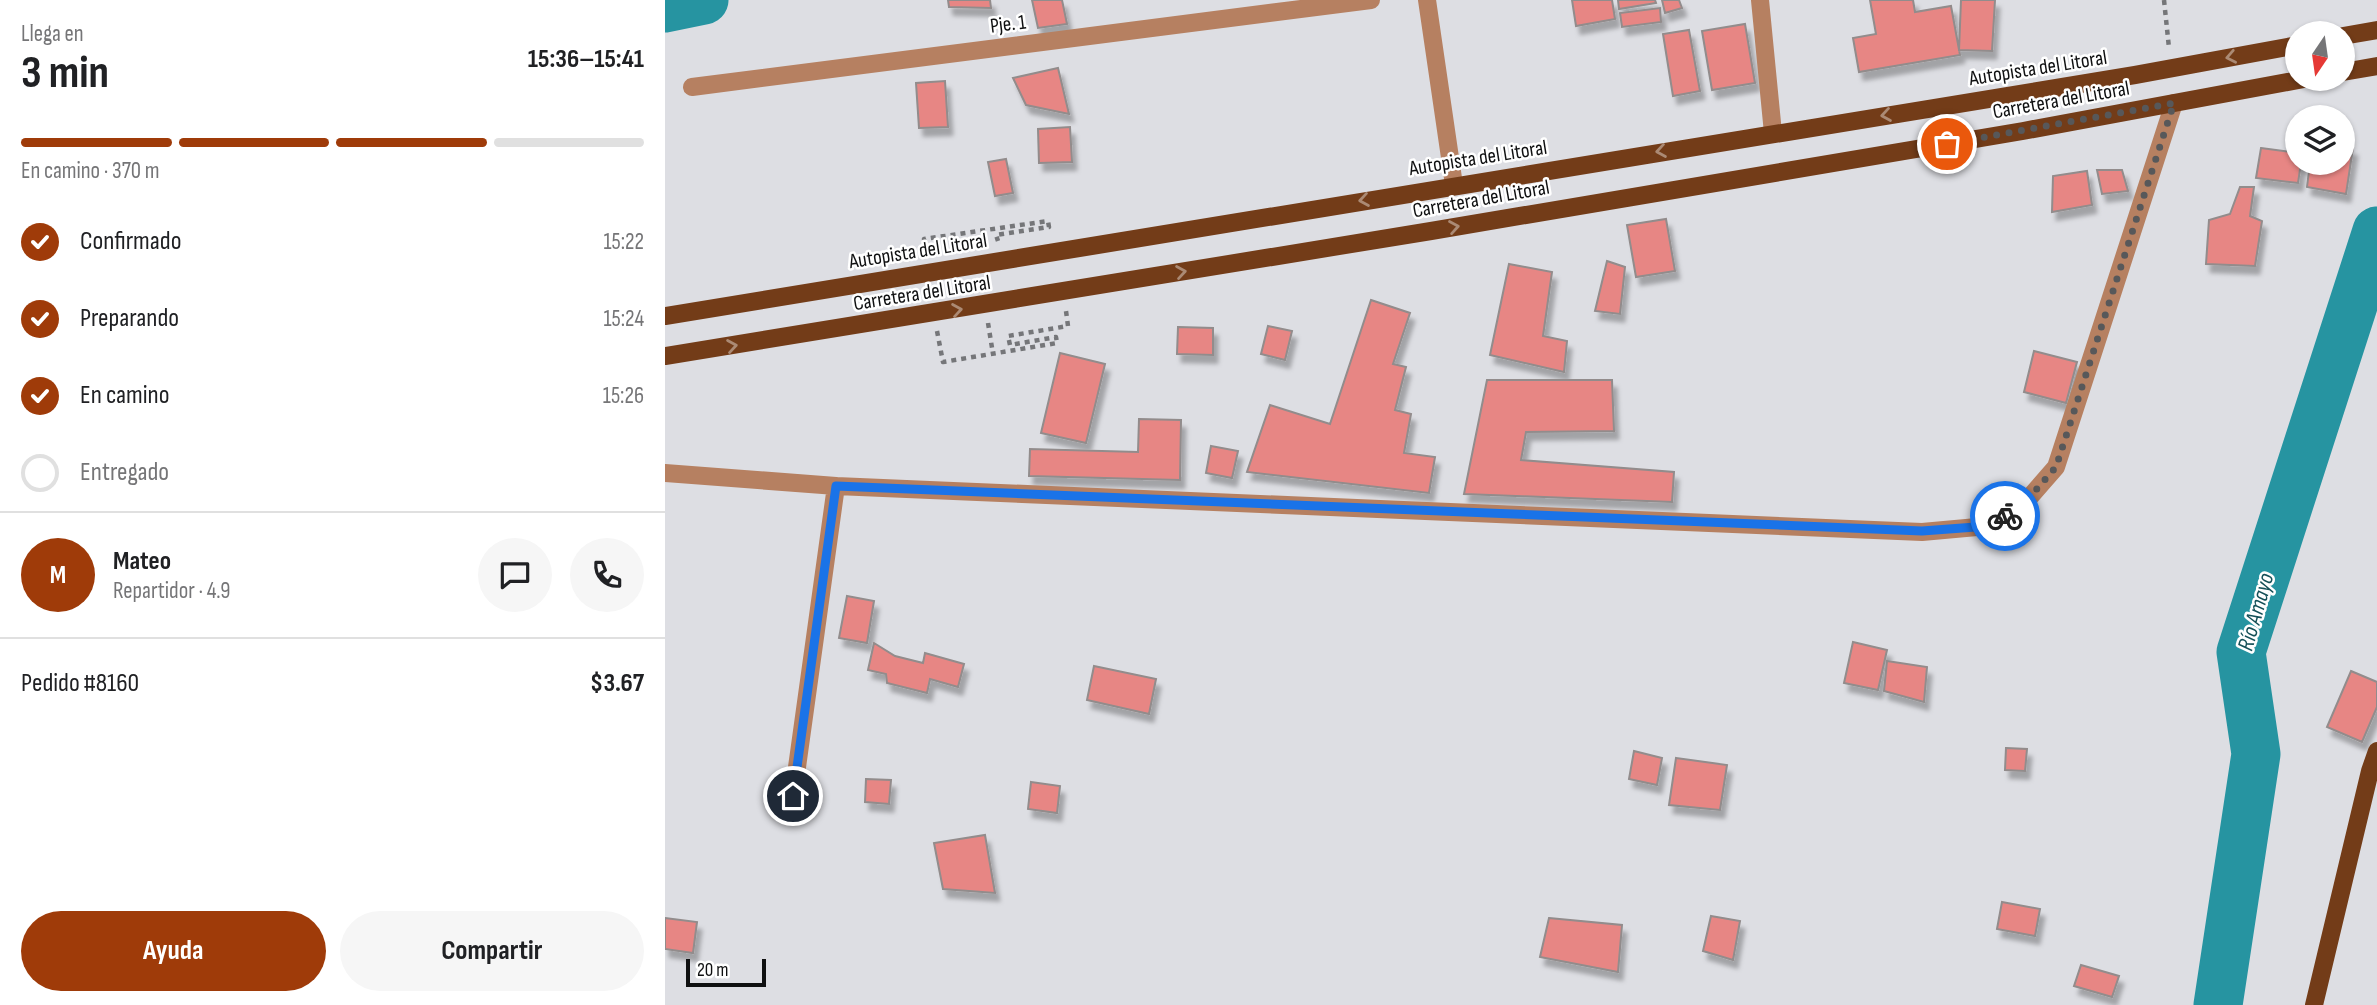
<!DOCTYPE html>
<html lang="es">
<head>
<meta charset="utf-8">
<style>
	body { margin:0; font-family:"Sofia Sans Condensed",sans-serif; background:#f6f6f6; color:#202124; height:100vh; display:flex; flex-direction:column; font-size:26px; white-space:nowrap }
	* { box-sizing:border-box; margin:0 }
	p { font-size:23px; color:#757577 }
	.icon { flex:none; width:38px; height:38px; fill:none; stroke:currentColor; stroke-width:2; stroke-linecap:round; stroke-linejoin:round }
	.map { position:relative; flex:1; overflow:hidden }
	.sheet { display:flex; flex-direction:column; background:#fff; width:665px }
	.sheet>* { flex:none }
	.needle { width:46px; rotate:193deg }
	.tools { position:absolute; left:1620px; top:21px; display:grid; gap:14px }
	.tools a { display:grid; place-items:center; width:70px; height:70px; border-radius:50%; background:#fff; box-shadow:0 2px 5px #0004; font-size:35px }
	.scale { position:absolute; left:21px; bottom:18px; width:80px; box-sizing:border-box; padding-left:7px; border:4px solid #0f1011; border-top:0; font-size:19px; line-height:24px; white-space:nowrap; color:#0f1011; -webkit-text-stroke:5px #fff; paint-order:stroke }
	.pin { position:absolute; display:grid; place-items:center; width:60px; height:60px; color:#fff; margin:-30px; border:4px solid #fff; border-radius:50%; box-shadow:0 2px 7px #0007 }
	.courier { position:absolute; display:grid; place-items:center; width:70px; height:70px; margin:-35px; border:5px solid #1a73e8; border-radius:50%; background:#fff; color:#222; box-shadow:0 2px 9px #0007 }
	.head em { font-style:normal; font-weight:700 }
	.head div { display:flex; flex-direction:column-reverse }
	.head { display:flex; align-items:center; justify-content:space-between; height:119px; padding:0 21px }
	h1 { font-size:46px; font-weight:700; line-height:52px }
	.bar { display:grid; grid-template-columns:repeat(4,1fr); gap:10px 7px; align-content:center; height:84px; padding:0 21px }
	.bar i { height:9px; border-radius:5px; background:#e0e0e0 }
	.bar .on { background:#9f3b09 }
	.bar p { grid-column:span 4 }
	.line { display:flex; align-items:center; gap:18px; padding:0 21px; border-top:2px solid #e0e0e0 }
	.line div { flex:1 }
	.round { display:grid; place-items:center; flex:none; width:74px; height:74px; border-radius:37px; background:#f6f6f6 }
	ol { padding:0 21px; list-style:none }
	li { display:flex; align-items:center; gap:21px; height:77px }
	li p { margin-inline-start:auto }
	li .icon { padding:7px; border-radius:50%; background:#9f3b09; color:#fff; stroke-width:4 }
	li:last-child { color:#757577 }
	li i { width:38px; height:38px; border:4px solid #e0e0e0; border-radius:50% }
	.button { display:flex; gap:14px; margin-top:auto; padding:14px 21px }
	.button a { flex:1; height:80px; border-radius:42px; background:#9f3b09; color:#fff; font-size:28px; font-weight:700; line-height:80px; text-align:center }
	.button a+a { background:#f6f6f6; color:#202124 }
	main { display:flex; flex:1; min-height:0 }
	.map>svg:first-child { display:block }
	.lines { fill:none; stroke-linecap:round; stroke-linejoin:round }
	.river { stroke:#2694a1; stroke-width:49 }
	.building { fill:#e78684; stroke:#928c8c; stroke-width:2; filter:url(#shadow) }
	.path { stroke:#757679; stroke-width:4.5; stroke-dasharray:5 5; stroke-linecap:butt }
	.minor { stroke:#b68061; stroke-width:18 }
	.major { stroke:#733c18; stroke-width:18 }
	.oneway { stroke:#ab8a74 }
	.done { stroke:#57585a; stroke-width:7; stroke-dasharray:0 12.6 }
	.route { stroke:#1a73e8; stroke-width:9 }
	.labels { text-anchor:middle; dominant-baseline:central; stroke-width:5; stroke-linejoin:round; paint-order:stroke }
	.street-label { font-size:21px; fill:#0f1011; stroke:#fff }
	.water-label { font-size:23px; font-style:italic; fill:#155058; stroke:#fff }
</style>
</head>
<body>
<main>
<section class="sheet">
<div class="head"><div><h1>3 min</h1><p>Llega en</p></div><em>15:36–15:41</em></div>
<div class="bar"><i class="on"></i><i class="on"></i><i class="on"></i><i></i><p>En camino · 370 m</p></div>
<ol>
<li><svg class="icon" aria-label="check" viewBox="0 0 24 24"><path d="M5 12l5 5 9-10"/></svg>Confirmado<p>15:22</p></li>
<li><svg class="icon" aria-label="check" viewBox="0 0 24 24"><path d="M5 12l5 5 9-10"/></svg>Preparando<p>15:24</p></li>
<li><svg class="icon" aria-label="check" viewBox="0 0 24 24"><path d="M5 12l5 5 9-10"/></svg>En camino<p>15:26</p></li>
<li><i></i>Entregado</li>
</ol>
<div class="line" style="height:126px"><b class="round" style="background:#9f3b09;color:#fff">M</b><div><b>Mateo</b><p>Repartidor · 4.9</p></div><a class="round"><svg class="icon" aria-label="chat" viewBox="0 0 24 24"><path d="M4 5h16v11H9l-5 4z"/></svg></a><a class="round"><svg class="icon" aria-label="phone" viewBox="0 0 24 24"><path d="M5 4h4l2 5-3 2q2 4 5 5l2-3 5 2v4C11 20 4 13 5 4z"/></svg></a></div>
<div class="line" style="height:91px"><div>Pedido #8160</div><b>$3.67</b></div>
<div class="button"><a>Ayuda</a><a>Compartir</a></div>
</section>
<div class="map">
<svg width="1712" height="1005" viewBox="0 0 1712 1005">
	<defs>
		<filter id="shadow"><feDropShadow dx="4.5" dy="8" stdDeviation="2" flood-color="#0004"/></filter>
	</defs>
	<rect width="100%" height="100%" fill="#dddee3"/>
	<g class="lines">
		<path class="river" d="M0 8 39 0
			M1553 1005 1591 754 1576 652 1712 231"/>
	</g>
	<path class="building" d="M283 0H325L326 8 284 7Z
		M367 0H397L402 24 373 28Z
		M907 0H947L950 19 911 26Z
		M953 0H990L991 3 954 9Z
		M997 0H1014L1017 8 1000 13Z
		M1205 0H1248L1250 12 1286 6 1295 55 1194 72 1188 38 1211 34Z
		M1296 0H1330L1327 51 1294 50Z
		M995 8 996 22 957 27 955 13Z
		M1080 24 1090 83 1047 90 1037 31Z
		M1024 30 1035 91 1008 96 998 34Z
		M393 68 404 114 361 105 348 78Z
		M280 81 283 127 254 128 251 83Z
		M405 127 407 162 374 163 373 129Z
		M1678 147 1688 148 1681 194 1642 187 1645 163H1678Z
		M1596 148 1633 153V163H1636L1633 183 1591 178Z
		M341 159 348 193 330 196 323 162Z
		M1432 170H1457L1463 191 1437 194Z
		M1422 171 1427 205 1387 212 1388 176Z
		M1575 187H1589L1585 216 1597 221 1590 266 1541 264 1544 220 1565 214Z
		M1001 219 1010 271 971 277 962 225Z
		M942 261 960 267 955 314 930 311Z
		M844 264 887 272 878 336 902 341 899 372 825 355Z
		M706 300 745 313 728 364 741 367 730 410 746 414 739 453 770 457 764 493 582 472 605 405 665 424Z
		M603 326 627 331 620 360 596 354Z
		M513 327 548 328V355L512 354Z
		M1369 351 1412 362 1401 403 1359 392Z
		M395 353 440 364 421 443 376 433Z
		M822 380H947L949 431 861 432 856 460 1009 472 1007 502 799 494Z
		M474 419 516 420 515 480 364 476 365 449 473 452Z
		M546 446 573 451 567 478 541 473Z
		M182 596 209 601 202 643 174 638Z
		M1188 642 1222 650 1213 690 1179 683Z
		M209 643 230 656 258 663 260 653 299 664 293 687 265 679 262 693 222 683 221 674 203 670Z
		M1222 661 1262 667 1259 702 1219 691Z
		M429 666 491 679 484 714 422 700Z
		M1686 671 1712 682V707L1697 742 1662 727Z
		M1341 748 1362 749 1360 771 1340 770Z
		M969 751 997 758 992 785 964 779Z
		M1011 758 1062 765 1055 810 1004 805Z
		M201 779 226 780 224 804 200 802Z
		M366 782 395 786 392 813 363 809Z
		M320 835 330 893 278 889 269 843Z
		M1337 902 1375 909 1370 936 1332 929Z
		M1046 916 1075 921 1068 960 1038 951Z
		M0 918 32 922 28 953 0 949Z
		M884 918 957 925 953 972 875 957Z
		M1416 965 1454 976 1447 997 1409 986Z"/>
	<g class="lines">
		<path class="path" d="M1499 0 1504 48
			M261 252 259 239 383 221 384 227 331 235 333 241
			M323 323 328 354
			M272 331 278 362 392 343 391 337 345 345 343 336 403 326 401 311"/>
		<path class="minor" d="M762 0 789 185
			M1095 0 1108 133
			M27 87 706 0
			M0 473 171 486 1257 532 1323 526 1357 506 1391 467 1509 103
			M128 796 171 486"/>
		<path class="major" d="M1678 36 1712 30
			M1678 72 1712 66
			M0 316 1470 75 1633 45
			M0 356 766 231 1358 131 1639 79
			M1649 1005 1705 771 1712 751"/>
	</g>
	<defs><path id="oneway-chevron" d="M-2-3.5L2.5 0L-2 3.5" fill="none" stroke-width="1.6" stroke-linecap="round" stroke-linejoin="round" transform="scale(1.75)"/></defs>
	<g class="oneway">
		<use href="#oneway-chevron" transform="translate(1566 57) rotate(169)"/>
		<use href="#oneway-chevron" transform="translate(1221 115) rotate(171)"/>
		<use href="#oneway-chevron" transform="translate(996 151) rotate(171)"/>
		<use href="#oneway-chevron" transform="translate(699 200) rotate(171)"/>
		<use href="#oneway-chevron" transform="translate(789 227) rotate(-10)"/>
		<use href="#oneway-chevron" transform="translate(516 272) rotate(-9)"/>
		<use href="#oneway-chevron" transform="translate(292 310) rotate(-9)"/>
		<use href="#oneway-chevron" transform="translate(67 346) rotate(-9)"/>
	</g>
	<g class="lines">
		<path class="done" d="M1282 144 1509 103 1391 467 1357 506 1340 516"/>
		<path class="route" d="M128 796 171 486 1257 531 1324 526 1340 516"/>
	</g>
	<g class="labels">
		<g class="street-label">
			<text transform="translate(343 24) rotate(-7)">Pje. 1</text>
			<text transform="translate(1373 68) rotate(-9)">Autopista del Litoral</text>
			<text transform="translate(1396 100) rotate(-10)">Carretera del Litoral</text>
			<text transform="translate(813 158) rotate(-9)">Autopista del Litoral</text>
			<text transform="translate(816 199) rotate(-10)">Carretera del Litoral</text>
			<text transform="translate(253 251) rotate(-9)">Autopista del Litoral</text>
			<text transform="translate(257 293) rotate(-9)">Carretera del Litoral</text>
		</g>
		<g class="water-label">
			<text transform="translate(1591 612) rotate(-74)">Río Amayo</text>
		</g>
	</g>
</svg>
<div class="tools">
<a><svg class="needle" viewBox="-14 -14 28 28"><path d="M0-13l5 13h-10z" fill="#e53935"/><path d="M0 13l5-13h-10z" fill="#757577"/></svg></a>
<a><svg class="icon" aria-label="layers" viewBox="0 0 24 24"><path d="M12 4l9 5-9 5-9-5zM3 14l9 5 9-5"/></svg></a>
</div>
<div class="scale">20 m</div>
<div class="pin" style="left:1282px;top:144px;background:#ea580c"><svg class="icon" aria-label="bag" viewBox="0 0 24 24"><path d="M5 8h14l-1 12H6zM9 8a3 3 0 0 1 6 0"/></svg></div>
<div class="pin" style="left:128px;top:796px;background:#1f2937"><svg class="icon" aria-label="home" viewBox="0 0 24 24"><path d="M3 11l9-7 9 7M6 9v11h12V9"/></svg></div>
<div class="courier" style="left:1340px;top:516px"><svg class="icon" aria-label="bike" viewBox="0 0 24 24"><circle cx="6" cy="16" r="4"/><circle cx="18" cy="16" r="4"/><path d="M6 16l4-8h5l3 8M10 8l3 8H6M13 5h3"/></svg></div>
</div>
</main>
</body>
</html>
